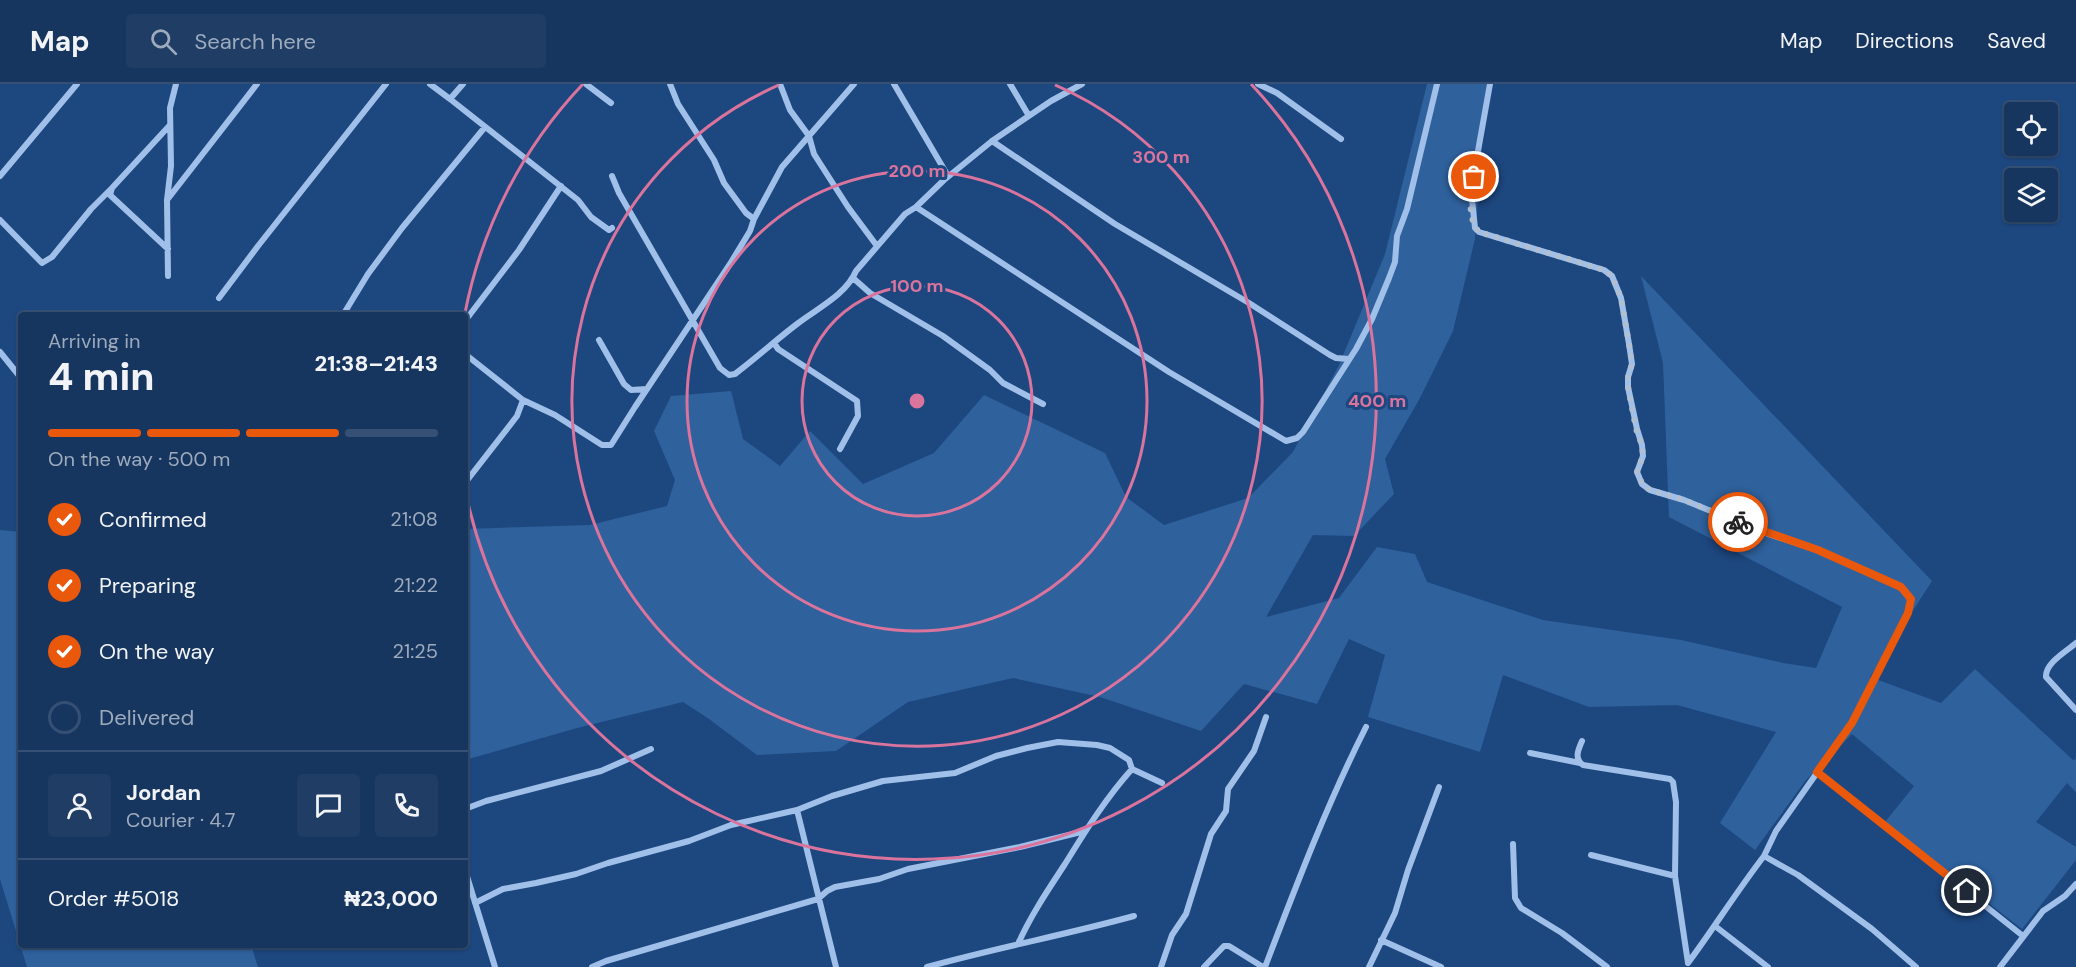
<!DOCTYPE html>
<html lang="en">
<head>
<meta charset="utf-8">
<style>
	body { margin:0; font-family:"DM Sans",sans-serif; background:#1f3d65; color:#f1f3f6; height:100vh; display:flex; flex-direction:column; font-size:22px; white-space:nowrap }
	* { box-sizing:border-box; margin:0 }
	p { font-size:20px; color:#9eabbd }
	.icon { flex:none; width:33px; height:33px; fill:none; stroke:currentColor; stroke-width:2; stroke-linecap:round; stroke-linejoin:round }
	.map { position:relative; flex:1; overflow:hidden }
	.panel { position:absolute; left:18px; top:228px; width:450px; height:636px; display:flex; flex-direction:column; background:#16355f; border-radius:6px; box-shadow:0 2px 4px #0004,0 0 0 2px #355074 }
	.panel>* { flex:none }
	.buttons { position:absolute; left:2004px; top:18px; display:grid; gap:12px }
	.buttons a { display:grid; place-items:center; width:54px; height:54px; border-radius:6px; background:#16355f; box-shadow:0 2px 4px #0004,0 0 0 2px #355074; font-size:30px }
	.pin { position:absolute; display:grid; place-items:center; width:51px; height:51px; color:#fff; margin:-26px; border:3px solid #fff; border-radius:50%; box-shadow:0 2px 6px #0007 }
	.courier { position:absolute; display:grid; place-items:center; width:60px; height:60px; margin:-30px; border:4px solid #ea580c; border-radius:50%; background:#fff; color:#222; box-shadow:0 2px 8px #0007 }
	.head em { font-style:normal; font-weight:800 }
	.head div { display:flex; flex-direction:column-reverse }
	.head { display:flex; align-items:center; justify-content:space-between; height:102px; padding:0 30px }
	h1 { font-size:39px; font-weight:800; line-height:45px }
	.bar { display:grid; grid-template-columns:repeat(4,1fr); gap:9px 6px; align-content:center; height:72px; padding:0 30px }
	.bar i { height:8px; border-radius:4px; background:#355074 }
	.bar .selected { background:#ea580c }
	.bar p { grid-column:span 4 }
	.line { display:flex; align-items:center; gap:15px; padding:0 30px; border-top:2px solid #355074 }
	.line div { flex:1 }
	.round { display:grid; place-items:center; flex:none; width:63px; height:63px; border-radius:6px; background:#1f3d65 }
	ol { padding:0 30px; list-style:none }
	li { display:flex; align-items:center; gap:18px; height:66px }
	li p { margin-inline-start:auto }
	li .icon { padding:6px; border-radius:50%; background:#ea580c; color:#fff; stroke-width:4 }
	li:last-child { color:#9eabbd }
	li i { width:33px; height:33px; border:3px solid #355074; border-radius:50% }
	header { display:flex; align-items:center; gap:36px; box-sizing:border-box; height:84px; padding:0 30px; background:#16355f; border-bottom:2px solid #355074 }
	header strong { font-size:28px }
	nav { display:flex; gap:33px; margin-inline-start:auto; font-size:21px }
	.search { width:420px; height:54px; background:#1f3d65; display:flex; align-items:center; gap:15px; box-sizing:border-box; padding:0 21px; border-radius:6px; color:#9eabbd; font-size:22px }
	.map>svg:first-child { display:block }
	.green { fill:#2f619d }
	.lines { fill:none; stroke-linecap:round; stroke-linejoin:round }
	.street { stroke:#a0c0e9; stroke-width:6 }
	.done { stroke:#b0bfd2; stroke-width:6; stroke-dasharray:0 10.8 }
	.route { stroke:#ea580c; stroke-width:8 }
	.ring { fill:none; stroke:#da749d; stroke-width:3 }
	.centre { fill:#da749d; stroke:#1d477f; stroke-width:3 }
	.ring-label { font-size:18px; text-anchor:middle; font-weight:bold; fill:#da749d; stroke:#1d477f; stroke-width:6; stroke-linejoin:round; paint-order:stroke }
</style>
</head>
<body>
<header>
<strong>Map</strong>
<div class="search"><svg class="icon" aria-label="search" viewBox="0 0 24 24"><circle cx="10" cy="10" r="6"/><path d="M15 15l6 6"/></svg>Search here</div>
<nav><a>Map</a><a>Directions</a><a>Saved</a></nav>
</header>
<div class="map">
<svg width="2076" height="883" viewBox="0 0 2076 883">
	<rect width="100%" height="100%" fill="#1d477f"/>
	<path class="green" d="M1427 0H1491L1484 35 1475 155 1453 247 1420 314 1385 375 1394 410 1354 452 1313 451 1266 533 1339 514 1377 463 1415 470 1427 498 1543 536 1681 556 1783 579 1816 584 1842 523 1669 433 1663 279 1641 192 1932 497 1870 593 1941 619 1975 585 2073 676 2076 675V708L2067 699 2036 738 2076 763V776L2022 845 1885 738 1914 702 1852 650 1806 696 1755 766 1720 739 1776 648 1677 621 1589 623 1503 591 1480 668 1368 633 1385 571 1349 555 1317 620 1244 600 1201 647 1100 613 1013 594 908 618 836 667 757 671 709 635 683 618 577 644 465 676V445L590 441 667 422 675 396 654 347 671 312 731 307 743 355 780 382 810 347 863 400 934 369 984 311 1105 369 1126 413 1164 441 1248 414 1293 368 1339 281 1385 170Z
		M0 446 21 448V861H251L258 883H27L0 795Z"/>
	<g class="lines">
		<path class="street" d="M430 0 450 15 463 0
			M586 0 611 19
			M670 0 678 20 714 76 724 99 746 129 754 135
			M780 0 790 26 809 52 814 70 848 123 877 162
			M894 0 948 92
			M1010 0 1029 32
			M1258 0 1277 9 1341 55
			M1490 0 1471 106 1475 144 1479 148 1604 186 1612 192 1621 214 1629 260 1632 280 1628 293V303L1637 345 1642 361 1643 372 1637 388 1642 400 1650 406 1684 416 1762 448 1818 466 1901 503 1911 515 1908 529 1852 639 1776 747 1764 772
			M450 15 578 116 591 133 609 146 612 144
			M992 57 1115 140 1249 219 1330 271 1336 274 1349 275
			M0 92 77 0
			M612 92 619 109 720 284 729 291 735 290C756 274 776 256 797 240 816 225 846 211 856 187L905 130 916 123 944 96 992 57 1051 17 1082 0
			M167 116 257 0
			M916 123 1169 288 1286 357 1297 354 1303 348 1356 265 1372 235 1389 194 1395 178 1397 152 1407 125 1437 0
			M0 136 42 179 52 173 91 125 111 105
			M168 165 110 111 112 104 170 41
			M168 192 167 116 171 82 170 24 176 0
			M853 194 870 209 943 252 990 286 1003 299 1043 320
			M219 214 258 162 386 0
			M343 231 368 190 402 144 485 43
			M465 237 519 166 561 102
			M599 256 624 300 631 306 647 305
			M776 257 774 259 778 265 857 317 858 332 840 365
			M0 268 21 294
			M465 270 523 316 517 332 465 399
			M523 316 555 331 602 361H611L635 323 730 180 750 147 754 135 782 83 854 0
			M2076 559C2067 567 2045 579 2046 593L2076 626
			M1582 657C1578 666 1574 675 1583 681L1670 695 1673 698 1676 718 1675 792 1688 879
			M1530 669 1580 679
			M1817 688 2023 852
			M465 725 486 717 601 687 651 665
			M797 726 836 883
			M1513 760 1515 814 1521 824 1562 849 1607 883
			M1591 771 1675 792
			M465 786 495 883
			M475 819 503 805 536 799 576 790 608 779 689 757 731 741 797 726 832 712 883 697 955 689 996 672 1027 664 1058 658 1097 661 1110 664 1129 676 1132 685 1162 699
			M1715 842 1768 883
			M1381 856 1441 883
			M1018 860C1031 831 1048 806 1065 780 1086 746 1106 714 1132 685
			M1688 879C1714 844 1737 807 1764 772L1798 791 1872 845 1916 883
			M592 883 606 877 818 815 827 807 835 803 879 795 908 785 1020 763 1085 747
			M927 883C995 864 1065 851 1134 832
			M1161 883 1172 851 1186 830 1211 750 1226 727 1228 705 1254 667 1266 633
			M1204 883 1224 862H1229L1263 883
			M1265 883C1296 802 1327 720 1366 643
			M1369 883 1395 829 1408 786 1439 703
			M2000 883 2043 827 2065 812 2076 800"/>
	</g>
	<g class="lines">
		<path class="done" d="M1474 93C1470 108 1467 135 1479 148L1604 186 1612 192 1621 214 1629 260 1632 280 1628 293V303L1636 345 1642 361 1643 372 1637 387 1642 400 1650 406 1684 416 1738 438"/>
		<path class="route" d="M1738 438 1818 466 1901 503 1911 515 1908 529 1852 639 1817 688 1967 807"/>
	</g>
	<g class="ring">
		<circle cx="917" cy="317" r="115"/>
		<circle cx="917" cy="317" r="230"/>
		<path d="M1055 1A345 345 0 1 1 779 1"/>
		<path d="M465 229A460 460 0 0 1 583 0M1251 0A460 460 0 1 1 465 405"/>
	</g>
	<circle cx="917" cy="317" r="9" class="centre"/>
	<g class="ring-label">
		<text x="1161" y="79">300 m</text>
		<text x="917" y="93">200 m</text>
		<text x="917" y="208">100 m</text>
		<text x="1377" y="323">400 m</text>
	</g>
</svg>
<div class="buttons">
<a><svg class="icon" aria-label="locate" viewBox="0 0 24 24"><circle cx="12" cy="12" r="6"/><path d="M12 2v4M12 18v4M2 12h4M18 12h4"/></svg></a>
<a><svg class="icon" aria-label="layers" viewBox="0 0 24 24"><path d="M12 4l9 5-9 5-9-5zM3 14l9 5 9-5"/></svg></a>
</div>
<div class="pin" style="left:1474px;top:93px;background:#ea580c"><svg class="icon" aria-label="bag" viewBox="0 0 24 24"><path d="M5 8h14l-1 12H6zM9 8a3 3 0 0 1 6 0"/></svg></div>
<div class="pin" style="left:1967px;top:807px;background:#1f2937"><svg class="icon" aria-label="home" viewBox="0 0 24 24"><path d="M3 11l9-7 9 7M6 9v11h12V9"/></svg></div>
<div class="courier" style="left:1738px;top:438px"><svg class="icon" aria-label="bike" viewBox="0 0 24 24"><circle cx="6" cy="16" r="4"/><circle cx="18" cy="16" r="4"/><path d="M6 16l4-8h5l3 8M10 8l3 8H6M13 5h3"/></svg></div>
<section class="panel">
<div class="head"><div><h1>4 min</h1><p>Arriving in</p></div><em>21:38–21:43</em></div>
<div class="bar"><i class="selected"></i><i class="selected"></i><i class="selected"></i><i></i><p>On the way · 500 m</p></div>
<ol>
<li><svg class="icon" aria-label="check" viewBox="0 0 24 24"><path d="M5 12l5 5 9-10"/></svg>Confirmed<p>21:08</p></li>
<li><svg class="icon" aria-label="check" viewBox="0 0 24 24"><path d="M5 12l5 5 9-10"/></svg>Preparing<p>21:22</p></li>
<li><svg class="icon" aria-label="check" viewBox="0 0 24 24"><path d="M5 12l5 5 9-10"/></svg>On the way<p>21:25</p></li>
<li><i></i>Delivered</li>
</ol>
<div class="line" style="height:108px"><a class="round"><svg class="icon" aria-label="person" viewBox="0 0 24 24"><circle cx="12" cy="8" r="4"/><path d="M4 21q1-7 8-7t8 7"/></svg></a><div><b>Jordan</b><p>Courier · 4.7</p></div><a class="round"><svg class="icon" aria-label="chat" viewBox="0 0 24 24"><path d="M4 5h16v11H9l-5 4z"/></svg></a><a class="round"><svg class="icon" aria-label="phone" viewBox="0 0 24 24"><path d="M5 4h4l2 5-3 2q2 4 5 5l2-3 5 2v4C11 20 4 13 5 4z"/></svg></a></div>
<div class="line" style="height:78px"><div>Order #5018</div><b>₦23,000</b></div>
</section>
</div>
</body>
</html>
